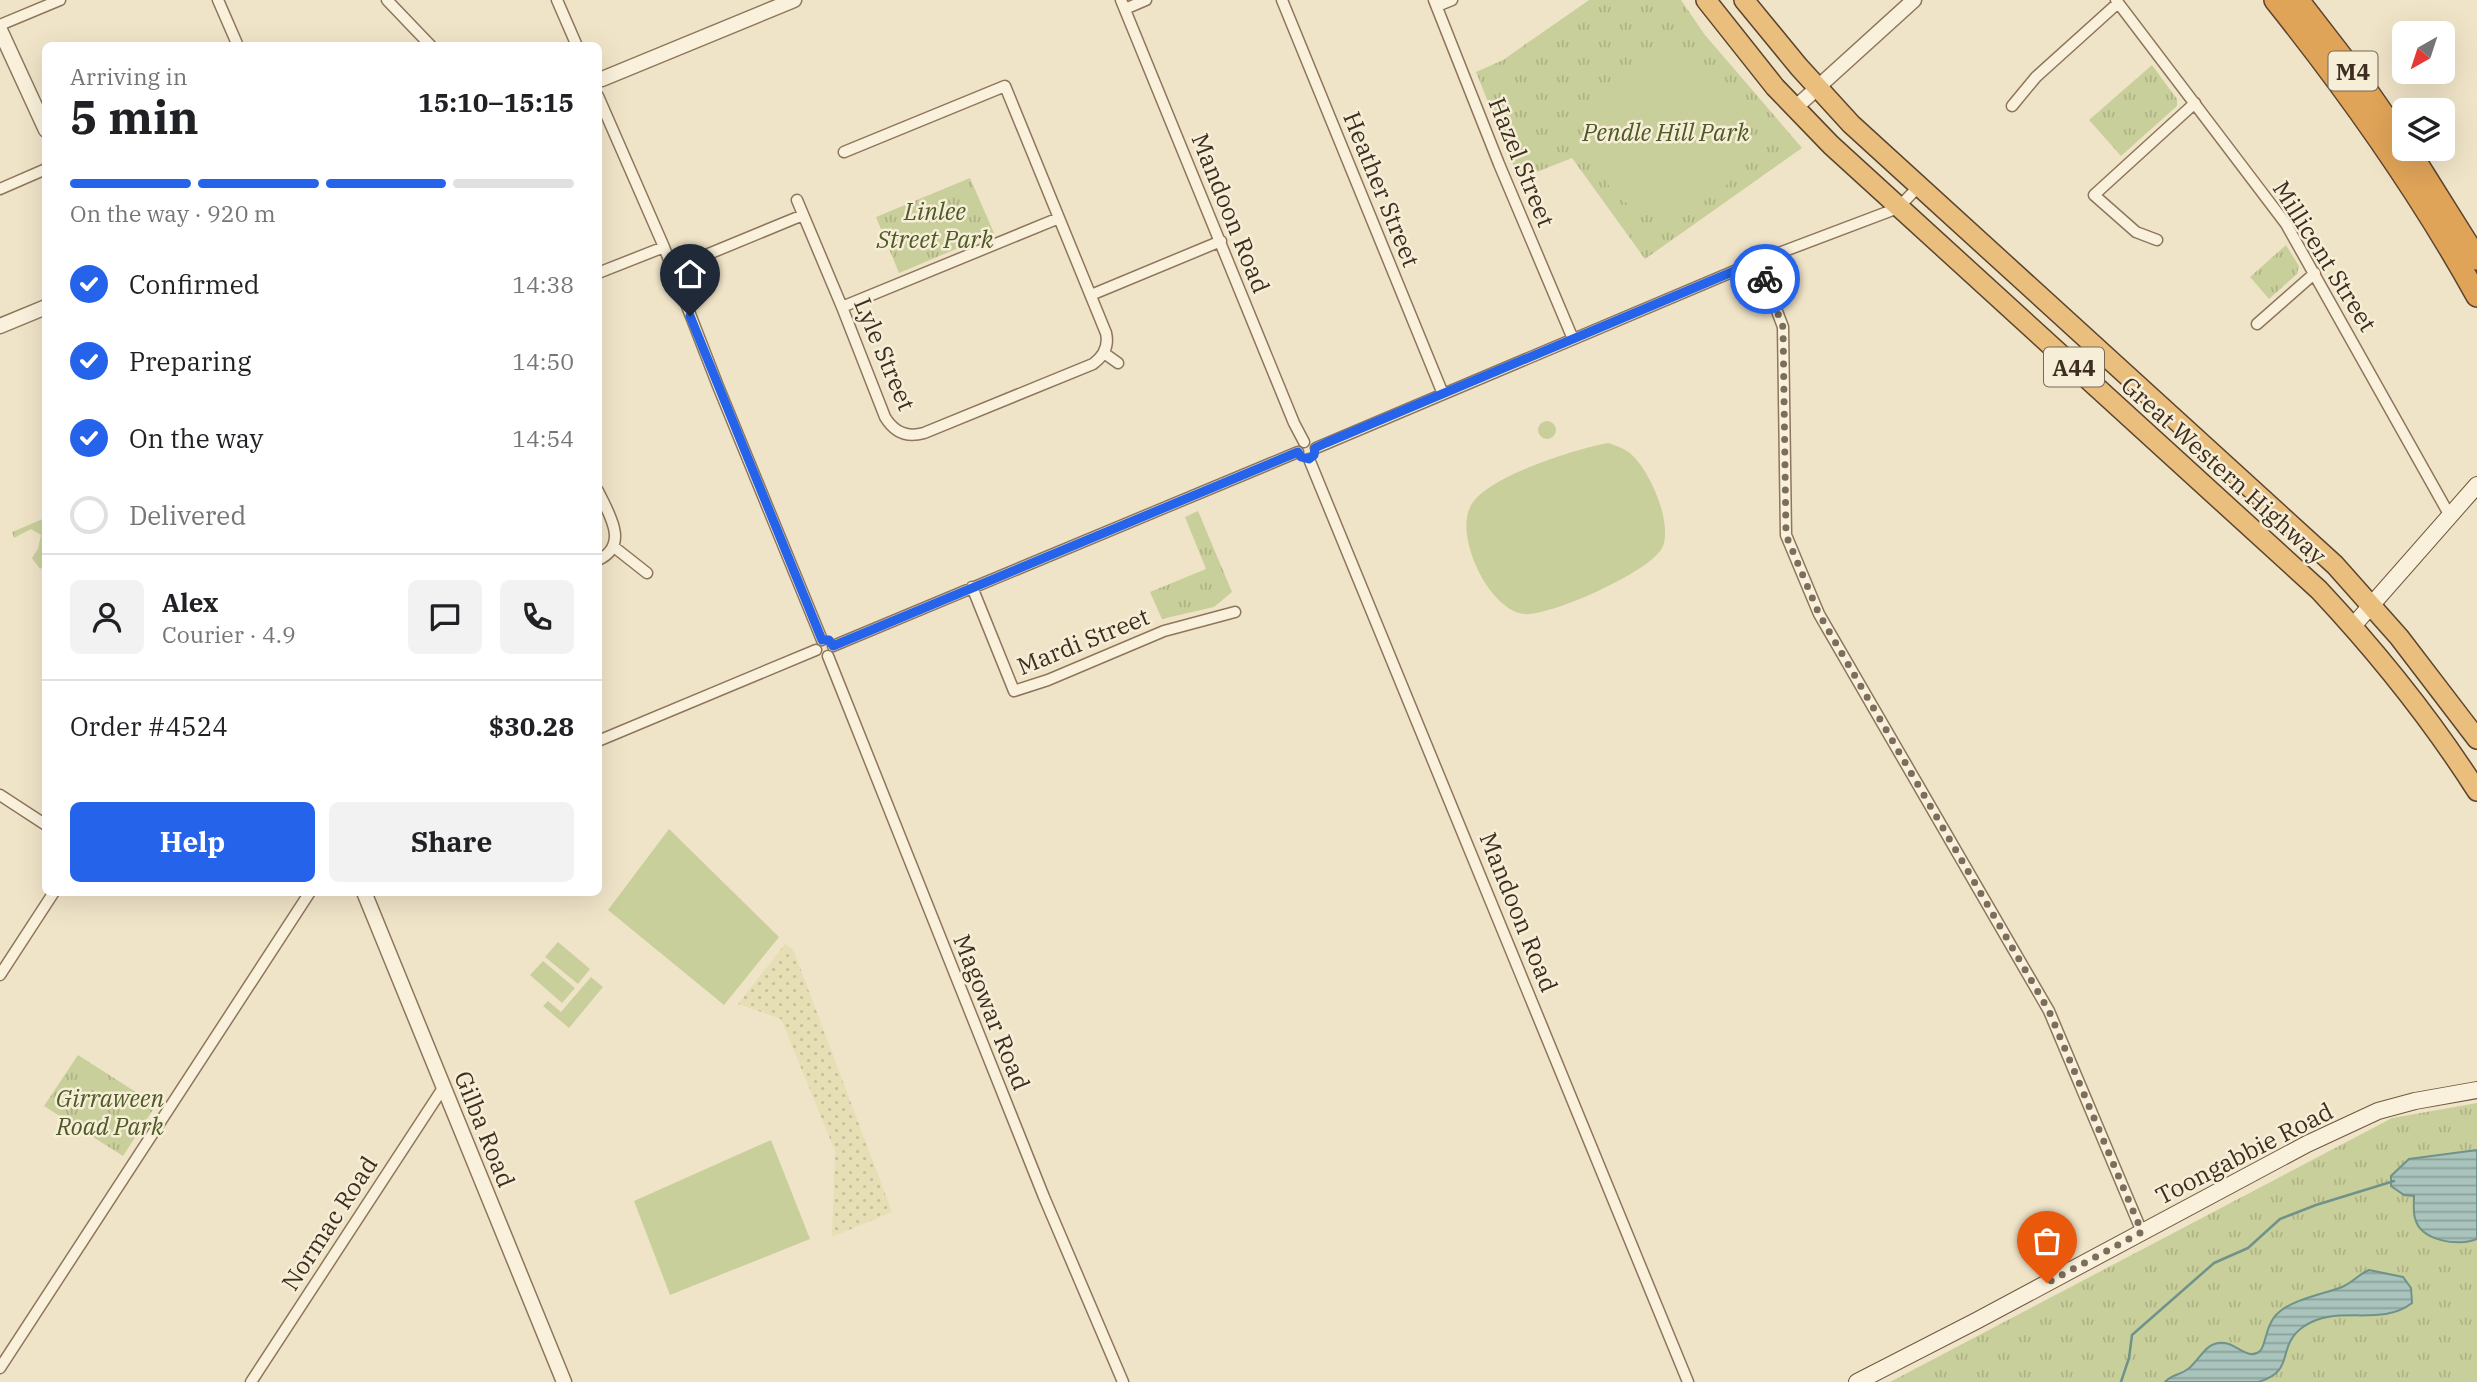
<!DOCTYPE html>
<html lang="en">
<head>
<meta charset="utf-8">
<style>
	body { margin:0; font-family:"IBM Plex Serif",serif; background:#f2f2f2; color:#202124; height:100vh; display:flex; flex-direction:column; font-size:26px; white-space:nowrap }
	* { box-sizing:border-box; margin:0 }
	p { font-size:23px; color:#757577 }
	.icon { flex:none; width:38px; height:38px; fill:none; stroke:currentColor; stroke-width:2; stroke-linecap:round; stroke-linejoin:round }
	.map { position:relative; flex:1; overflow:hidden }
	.panel { position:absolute; left:42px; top:42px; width:560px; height:854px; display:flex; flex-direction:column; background:#fff; border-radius:10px; box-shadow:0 7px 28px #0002 }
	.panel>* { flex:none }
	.needle { width:46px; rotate:219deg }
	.tools { position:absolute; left:2392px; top:21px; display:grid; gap:14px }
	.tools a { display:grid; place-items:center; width:63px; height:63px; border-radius:10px; background:#fff; box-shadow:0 7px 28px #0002; font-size:35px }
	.pin { position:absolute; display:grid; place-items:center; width:60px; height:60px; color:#fff; margin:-72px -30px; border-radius:50% 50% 50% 0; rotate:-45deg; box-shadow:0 0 7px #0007 }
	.pin .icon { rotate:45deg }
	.courier { position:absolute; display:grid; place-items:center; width:70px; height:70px; margin:-35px; border:5px solid #2563eb; border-radius:50%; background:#fff; color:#222; box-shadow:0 2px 9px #0007 }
	.overview em { font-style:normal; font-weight:700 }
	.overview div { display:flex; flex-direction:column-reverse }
	.overview { display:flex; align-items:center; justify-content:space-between; height:119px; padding:0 28px }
	h1 { font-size:46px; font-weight:700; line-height:52px }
	.bar { display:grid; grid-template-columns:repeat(4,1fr); gap:10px 7px; align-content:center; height:84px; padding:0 28px }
	.bar i { height:9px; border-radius:5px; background:#e0e0e0 }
	.bar .on { background:#2563eb }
	.bar p { grid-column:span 4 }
	.line { display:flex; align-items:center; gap:18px; padding:0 28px; border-top:2px solid #e0e0e0 }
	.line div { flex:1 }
	.round { display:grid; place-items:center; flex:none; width:74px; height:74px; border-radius:10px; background:#f2f2f2 }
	ol { padding:0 28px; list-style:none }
	li { display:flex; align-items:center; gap:21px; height:77px }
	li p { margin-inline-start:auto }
	li .icon { padding:7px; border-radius:50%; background:#2563eb; color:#fff; stroke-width:4 }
	li:last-child { color:#757577 }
	li i { width:38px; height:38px; border:4px solid #e0e0e0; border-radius:50% }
	.action { display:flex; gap:14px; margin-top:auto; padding:14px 28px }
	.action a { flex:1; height:80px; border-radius:10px; background:#2563eb; color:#fff; font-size:28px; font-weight:700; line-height:80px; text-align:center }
	.action a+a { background:#f2f2f2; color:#202124 }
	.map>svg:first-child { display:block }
	.farmland { fill:url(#farmland-dots) }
	.grass { fill:url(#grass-tufts) }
	.garden { fill:#c9cf9b }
	.water { fill:url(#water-rules); stroke:#6f938a; stroke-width:2 }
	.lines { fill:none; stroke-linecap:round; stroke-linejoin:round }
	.stream { stroke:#6f938a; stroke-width:2.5 }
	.minor-casing { stroke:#8d765c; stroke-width:13 }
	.tertiary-casing { stroke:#8d765c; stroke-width:17 }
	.secondary-casing { stroke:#6f573f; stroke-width:18 }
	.trunk-casing { stroke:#5b4430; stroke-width:22 }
	.motorway-casing { stroke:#5b4430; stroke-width:24 }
	.minor { stroke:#faf1dc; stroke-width:10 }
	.tertiary { stroke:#faf1dc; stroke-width:14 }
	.secondary { stroke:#faf1dc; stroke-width:16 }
	.trunk { stroke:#eabe7c; stroke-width:19 }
	.motorway { stroke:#e0a458; stroke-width:21 }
	.done { stroke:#7c6e5b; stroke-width:7; stroke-dasharray:0 12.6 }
	.route { stroke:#2563eb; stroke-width:9 }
	.labels { text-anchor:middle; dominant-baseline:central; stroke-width:5; stroke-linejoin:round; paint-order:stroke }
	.shield { fill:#f7eed8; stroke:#756857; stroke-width:2 }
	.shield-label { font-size:23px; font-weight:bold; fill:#3d2e20 }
	.park-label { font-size:24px; font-style:italic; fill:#4d5a26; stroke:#f7eed8 }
	.street-label { font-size:24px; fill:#3d2e20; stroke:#f7eed8 }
</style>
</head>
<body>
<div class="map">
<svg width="2477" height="1382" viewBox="0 0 2477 1382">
	<defs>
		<pattern id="farmland-dots" width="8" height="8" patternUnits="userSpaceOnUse" patternTransform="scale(1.75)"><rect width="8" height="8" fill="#e6deb5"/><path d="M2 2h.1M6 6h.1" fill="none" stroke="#c6bf9b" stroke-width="1.8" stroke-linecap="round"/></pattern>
		<pattern id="grass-tufts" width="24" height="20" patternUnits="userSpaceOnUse" patternTransform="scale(1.75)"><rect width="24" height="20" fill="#c9cf9b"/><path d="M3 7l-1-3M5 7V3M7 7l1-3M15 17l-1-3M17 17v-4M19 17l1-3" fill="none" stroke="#aeb285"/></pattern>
		<pattern id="water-rules" width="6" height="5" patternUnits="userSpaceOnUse" patternTransform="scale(1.75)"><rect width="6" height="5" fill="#a9c4bc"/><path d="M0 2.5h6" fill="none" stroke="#8ba098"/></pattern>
	</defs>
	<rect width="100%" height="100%" fill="#f0e4c8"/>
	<path class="farmland" d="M785 944 793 949 892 1212 832 1237 835 1151 781 1019 738 1004Z"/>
	<path class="grass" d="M1589 0H1681L1705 35 1802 148 1645 259 1572 158 1519 179 1476 72 1503 60Z
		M2152 65 2177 99V106L2121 156 2089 120Z
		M970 178 994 233 899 273 876 217Z
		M2286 245 2299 266 2297 274 2269 299 2250 277Z
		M1538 430a9 9 0 1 1 18 0a9 9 0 1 1-18 0Z
		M1198 511 1232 592 1214 607 1162 619 1150 592 1206 569 1185 517Z
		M45 518V565L40 569 32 558 38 549 41 535 31 529 14 538 12 532Z
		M78 1055 156 1105 123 1156 44 1106Z
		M2477 1103V1382H1890L2392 1118Z"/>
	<path class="garden" d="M1666 56 1691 62 1721 78 1743 108 1749 147 1741 172 1718 192 1688 212 1672 216 1643 213 1618 198 1596 168 1586 143 1594 110 1612 87 1641 64Z
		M1608 443C1617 446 1624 448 1631 454 1650 471 1672 521 1663 546 1655 570 1549 617 1524 614 1488 610 1451 531 1473 502 1493 475 1575 449 1608 443Z
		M669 829 779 937 724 1005 608 910Z
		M558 942 590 969 578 984 545 957Z
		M543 961 575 988 562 1003 530 975Z
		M591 977 603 987 569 1028 543 1006 548 1001 561 1012Z
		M771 1140 810 1239 670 1295 634 1201Z"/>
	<path class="water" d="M2477 1150V1239C2459 1247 2420 1241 2415 1218 2413 1212 2414 1203 2414 1196L2404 1195 2391 1186V1176L2409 1159Z
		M2369 1270 2403 1277 2411 1288 2412 1303C2380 1328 2336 1303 2303 1327 2275 1347 2297 1371 2258 1382H2165C2171 1375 2180 1375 2188 1369 2200 1360 2206 1340 2225 1343 2236 1344 2249 1361 2260 1351 2266 1346 2265 1325 2278 1313 2293 1299 2324 1294 2342 1287 2352 1283 2359 1274 2369 1270Z"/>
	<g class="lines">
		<path class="stream" d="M2121 1382 2129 1358 2132 1335 2214 1263 2248 1248 2280 1219 2316 1205 2394 1181"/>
		<defs>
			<path id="minor" d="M218 0 238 46
				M387 0 431 46
				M557 0 577 46
				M1121 0 1294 423 1304 442
				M1282 0 1443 394
				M1434 0 1499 164 1573 339
				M2116 0 2286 224 2450 516
				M1437 6 1452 0
				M1125 9 1146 0
				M0 25 60 0
				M598 96 664 247 718 386 822 640
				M2012 106 2036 77 2118 3
				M0 189 46 169
				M797 200 842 307 885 417C894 432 907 438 924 433L1093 364C1104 356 1109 346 1106 333L1005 86 844 152
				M2157 240 2136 232 2094 195 2195 103
				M1758 261 1783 327 1786 535 1819 614 2049 1011 2142 1232
				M672 269 803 215
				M598 273 664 247
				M1091 295 1221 241
				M842 307 1059 218
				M2257 324 2315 273
				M1104 353 1118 363
				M1316 448 1758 261 1898 208 1919 186
				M1309 459 1688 1382
				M598 491C609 514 630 545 598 560
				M614 547 647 573
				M972 587 1014 691 1048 680 1164 631 1235 612
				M833 646 1298 452
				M828 656 1044 1197 1123 1382
				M598 741 816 650
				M0 795 46 825
				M0 975 54 892
				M0 1368 310 892
				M251 1382 443 1088"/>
			<path id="tertiary" d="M0 30 46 130
				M602 79 794 0
				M1795 108 1914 0
				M0 326 46 307
				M364 892 564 1382"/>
			<path id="secondary" d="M2353 626 2477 485
				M1857 1382 1976 1321 2307 1144 2378 1111 2415 1101 2477 1090"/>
			<path id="trunk" d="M1706 0 1775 87 1831 145 2319 590C2378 653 2431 719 2477 791
				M1744 0 1799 67 1851 124 2335 565 2399 637 2477 739"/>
			<path id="motorway" d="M2275 0C2350 94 2419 191 2477 296
				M2298 0 2359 79 2404 144
				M2408 149 2477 259"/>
		</defs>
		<use href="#minor" class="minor-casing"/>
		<use href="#tertiary" class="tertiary-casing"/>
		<use href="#secondary" class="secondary-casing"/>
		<use href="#trunk" class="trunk-casing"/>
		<use href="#motorway" class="motorway-casing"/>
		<use href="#minor" class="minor"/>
		<use href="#tertiary" class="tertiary"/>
		<use href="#secondary" class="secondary"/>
		<use href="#trunk" class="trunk"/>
		<use href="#motorway" class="motorway"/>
	</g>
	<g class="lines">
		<path class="done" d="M1765 279 1783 327 1786 535 1819 614 2049 1011 2142 1232 2047 1283"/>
		<path class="route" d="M690 316 822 640H829L833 646 1298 452 1301 457 1309 459 1314 455 1315 448 1326 443 1758 261 1765 279"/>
	</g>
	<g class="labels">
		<g class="shield">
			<rect x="2328.5" y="51.5" width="49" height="39" rx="5"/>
			<rect x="2044" y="347.5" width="60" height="39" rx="5"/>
		</g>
		<g class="shield-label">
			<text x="2353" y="71">M4</text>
			<text x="2074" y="367">A44</text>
		</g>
		<g class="park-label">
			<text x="1666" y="132">Pendle Hill Park</text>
			<text x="935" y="211">Linlee<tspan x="935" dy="28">Street Park</tspan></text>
			<text x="110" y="1098">Girraween<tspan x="110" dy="28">Road Park</tspan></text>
		</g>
		<g class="street-label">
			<text transform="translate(1522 162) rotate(68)">Hazel Street</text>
			<text transform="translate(1382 189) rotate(68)">Heather Street</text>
			<text transform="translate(1231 213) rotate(68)">Mandoon Road</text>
			<text transform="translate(2325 256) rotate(58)">Millicent Street</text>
			<text transform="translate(885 354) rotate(67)">Lyle Street</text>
			<text transform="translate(2224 470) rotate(42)">Great Western Highway</text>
			<text transform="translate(1083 641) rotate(-22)">Mardi Street</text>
			<text transform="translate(1519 912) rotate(68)">Mandoon Road</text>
			<text transform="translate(992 1012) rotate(68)">Magowar Road</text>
			<text transform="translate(485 1129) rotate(68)">Gilba Road</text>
			<text transform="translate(2244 1153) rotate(-27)">Toongabbie Road</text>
			<text transform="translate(329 1223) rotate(-57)">Normac Road</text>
		</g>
	</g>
</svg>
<div class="tools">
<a><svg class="needle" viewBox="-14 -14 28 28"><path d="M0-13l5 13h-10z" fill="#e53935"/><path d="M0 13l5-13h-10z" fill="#757577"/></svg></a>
<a><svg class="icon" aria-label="layers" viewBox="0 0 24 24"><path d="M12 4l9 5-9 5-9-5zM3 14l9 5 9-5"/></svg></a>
</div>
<div class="pin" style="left:2047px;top:1283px;background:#ea580c"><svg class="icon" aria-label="bag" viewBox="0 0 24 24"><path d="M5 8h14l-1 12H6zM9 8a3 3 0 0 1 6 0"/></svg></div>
<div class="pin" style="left:690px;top:316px;background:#1f2937"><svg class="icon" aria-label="home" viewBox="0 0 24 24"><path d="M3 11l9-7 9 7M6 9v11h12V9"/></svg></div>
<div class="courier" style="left:1765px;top:279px"><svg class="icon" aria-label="bike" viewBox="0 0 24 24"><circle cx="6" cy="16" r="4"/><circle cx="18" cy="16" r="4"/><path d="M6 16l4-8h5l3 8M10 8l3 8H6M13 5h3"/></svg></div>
<section class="panel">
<div class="overview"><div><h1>5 min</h1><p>Arriving in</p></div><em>15:10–15:15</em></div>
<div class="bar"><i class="on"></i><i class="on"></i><i class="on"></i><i></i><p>On the way · 920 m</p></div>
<ol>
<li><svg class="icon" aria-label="check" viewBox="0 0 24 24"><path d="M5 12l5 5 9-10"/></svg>Confirmed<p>14:38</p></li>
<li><svg class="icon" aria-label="check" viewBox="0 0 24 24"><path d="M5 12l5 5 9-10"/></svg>Preparing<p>14:50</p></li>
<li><svg class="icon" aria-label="check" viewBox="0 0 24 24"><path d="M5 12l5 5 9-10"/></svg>On the way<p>14:54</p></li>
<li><i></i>Delivered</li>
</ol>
<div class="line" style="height:126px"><a class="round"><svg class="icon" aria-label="person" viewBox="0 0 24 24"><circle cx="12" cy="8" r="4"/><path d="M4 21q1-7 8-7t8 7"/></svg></a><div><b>Alex</b><p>Courier · 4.9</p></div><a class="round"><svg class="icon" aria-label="chat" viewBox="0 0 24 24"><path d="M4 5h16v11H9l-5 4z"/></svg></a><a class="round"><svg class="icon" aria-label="phone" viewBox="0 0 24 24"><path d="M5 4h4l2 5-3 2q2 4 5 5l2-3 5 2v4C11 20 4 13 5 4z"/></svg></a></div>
<div class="line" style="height:91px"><div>Order #4524</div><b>$30.28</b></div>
<div class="action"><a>Help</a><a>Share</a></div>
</section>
</div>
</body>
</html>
